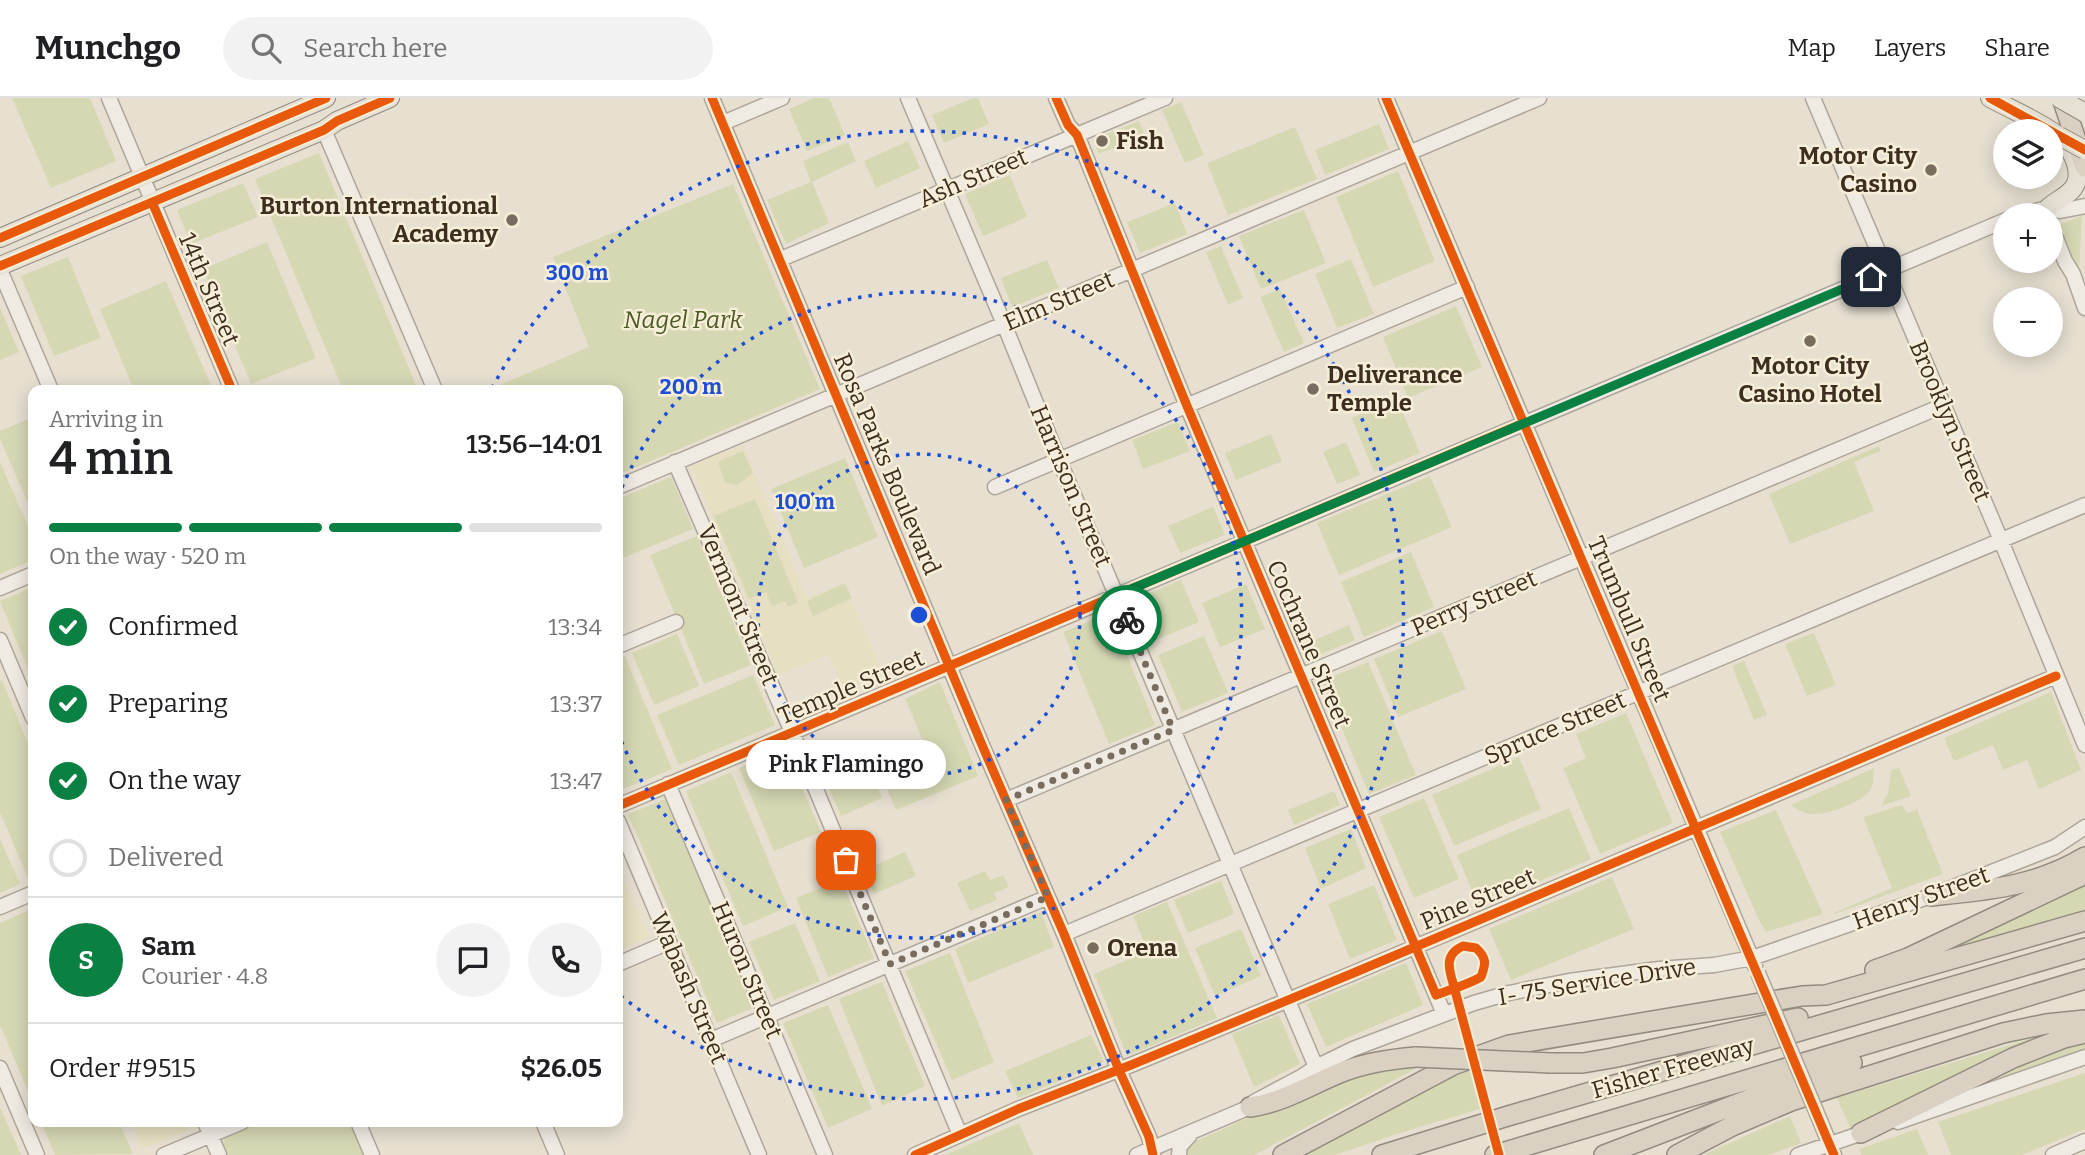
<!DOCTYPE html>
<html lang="en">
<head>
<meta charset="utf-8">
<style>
	body { margin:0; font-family:Bitter,serif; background:#f2f2f2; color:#202124; height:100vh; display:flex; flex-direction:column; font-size:26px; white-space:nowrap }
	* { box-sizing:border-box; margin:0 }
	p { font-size:23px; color:#757577 }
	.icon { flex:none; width:38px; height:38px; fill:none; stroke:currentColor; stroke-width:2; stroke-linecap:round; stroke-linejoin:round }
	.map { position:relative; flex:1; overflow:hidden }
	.panel { position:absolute; left:28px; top:287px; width:595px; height:742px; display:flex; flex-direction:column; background:#fff; border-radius:14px; box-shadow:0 4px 18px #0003 }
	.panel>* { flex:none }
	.buttons { position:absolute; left:1993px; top:21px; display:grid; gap:14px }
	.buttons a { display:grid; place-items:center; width:70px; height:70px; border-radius:50%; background:#fff; box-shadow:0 4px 18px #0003; font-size:35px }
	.pin { position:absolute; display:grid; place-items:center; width:60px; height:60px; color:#fff; margin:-30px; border-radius:14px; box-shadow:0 4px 10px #0006 }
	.courier { position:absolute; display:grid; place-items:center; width:70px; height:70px; margin:-35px; border:5px solid #0b8043; border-radius:50%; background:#fff; color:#222; box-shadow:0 2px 9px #0007 }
	.bubble { position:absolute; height:49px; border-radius:24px; background:#fff; box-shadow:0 4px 18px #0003; font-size:23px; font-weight:600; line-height:49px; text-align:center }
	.head em { font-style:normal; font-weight:600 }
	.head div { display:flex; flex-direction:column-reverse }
	.head { display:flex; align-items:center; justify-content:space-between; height:119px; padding:0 21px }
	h1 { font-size:46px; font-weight:600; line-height:52px }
	.bar { display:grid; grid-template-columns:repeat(4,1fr); gap:10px 7px; align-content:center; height:84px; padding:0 21px }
	.bar i { height:9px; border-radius:5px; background:#e0e0e0 }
	.bar .on { background:#0b8043 }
	.bar p { grid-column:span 4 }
	.line { display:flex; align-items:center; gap:18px; padding:0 21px; border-top:2px solid #e0e0e0 }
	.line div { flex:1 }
	.round { display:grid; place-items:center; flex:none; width:74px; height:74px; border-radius:37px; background:#f2f2f2 }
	ol { padding:0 21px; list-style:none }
	li { display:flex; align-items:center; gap:21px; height:77px }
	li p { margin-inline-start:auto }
	li .icon { padding:7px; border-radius:50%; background:#0b8043; color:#fff; stroke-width:4 }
	li:last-child { color:#757577 }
	li i { width:38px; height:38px; border:4px solid #e0e0e0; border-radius:50% }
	header { display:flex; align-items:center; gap:42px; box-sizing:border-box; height:98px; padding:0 35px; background:#fff; border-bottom:2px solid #e0e0e0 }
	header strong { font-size:33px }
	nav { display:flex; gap:38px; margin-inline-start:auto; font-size:24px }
	.search { width:490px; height:63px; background:#f2f2f2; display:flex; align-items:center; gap:18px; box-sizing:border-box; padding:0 24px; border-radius:38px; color:#757577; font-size:26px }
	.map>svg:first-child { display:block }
	.farmland { fill:#e6dfc2 }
	.green { fill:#d6d7b3 }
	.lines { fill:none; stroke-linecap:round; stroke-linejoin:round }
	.minor-casing { stroke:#ada599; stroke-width:17 }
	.major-casing { stroke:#928b80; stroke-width:20 }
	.highway-casing { stroke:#928b80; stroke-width:22 }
	.minor { stroke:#efebe3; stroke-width:14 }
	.major { stroke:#e6e1d4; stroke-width:18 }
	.highway { stroke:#dad1c2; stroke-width:19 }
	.minor-bridge-casing { stroke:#ada599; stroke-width:17; stroke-linecap:butt }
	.major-bridge-casing { stroke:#928b80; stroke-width:20; stroke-linecap:butt }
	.highway-bridge-casing { stroke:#928b80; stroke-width:22; stroke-linecap:butt }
	.minor-bridge { stroke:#efebe3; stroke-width:14 }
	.major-bridge { stroke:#e6e1d4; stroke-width:18 }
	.highway-bridge { stroke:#dad1c2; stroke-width:19 }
	.cycleway-casing { stroke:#f7eed8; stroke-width:13 }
	.cycleway { stroke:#e8590c; stroke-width:9 }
	.done { stroke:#786c5e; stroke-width:7; stroke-dasharray:0 12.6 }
	.route { stroke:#0b8043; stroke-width:9 }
	.ring { fill:none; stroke:#1d4ed8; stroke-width:3.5; stroke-dasharray:3.5 7 }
	.poi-dot { fill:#786c5e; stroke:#f7eed8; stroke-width:2.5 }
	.labels { text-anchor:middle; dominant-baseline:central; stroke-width:5; stroke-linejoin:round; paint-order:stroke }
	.poi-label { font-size:24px; font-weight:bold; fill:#3d2e20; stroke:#f7eed8; text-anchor:start }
	.street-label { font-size:24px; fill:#3d2e20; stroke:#f7eed8 }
	.park-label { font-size:24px; font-style:italic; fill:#4d5a26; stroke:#f7eed8 }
	.centre { fill:#1d4ed8; stroke:#f7eed8; stroke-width:3.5 }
	.ring-label { font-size:21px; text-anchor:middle; font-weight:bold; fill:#1d4ed8; stroke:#f7eed8; stroke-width:5; stroke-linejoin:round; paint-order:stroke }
</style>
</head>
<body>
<header>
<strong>Munchgo</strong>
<div class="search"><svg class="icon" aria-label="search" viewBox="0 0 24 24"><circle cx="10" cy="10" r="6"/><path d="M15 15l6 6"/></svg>Search here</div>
<nav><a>Map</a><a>Layers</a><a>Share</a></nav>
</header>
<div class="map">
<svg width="2085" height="1057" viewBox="0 0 2085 1057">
	<rect width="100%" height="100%" fill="#e7e0d1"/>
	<path class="farmland" d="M743 347 807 500 845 485 883 576 844 592 828 557 778 577 691 368Z
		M618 768 649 840 618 853Z
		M131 1024H185L189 1032 142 1051Z"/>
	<path class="green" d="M12 0H90L116 63 51 90Z
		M814 0H829L845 37 807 53 789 11Z
		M973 0H978L989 26 944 45 932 17Z
		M1181 4 1204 57 1185 65 1162 12Z
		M1139 23 1145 37 1099 56 1093 42Z
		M1379 26 1389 51 1325 77 1315 52Z
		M1295 29 1317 81 1228 117 1207 65Z
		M908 43 920 70 876 90 864 63Z
		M848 44 856 63 812 84 829 125 786 146 767 102 811 84 803 63Z
		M319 55 418 292H343L255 81Z
		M1398 73 1435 163 1373 189 1336 99Z
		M1010 77 1027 119 983 138 965 96Z
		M243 85 258 119 191 146 177 112Z
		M733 86 820 291 618 377V292H488L589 249 553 159Z
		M1175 105 1187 136 1140 155 1127 124Z
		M1304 112 1326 165 1261 191 1239 138Z
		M2082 118 2079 172 2071 163 2058 127Z
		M267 144 316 260 251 286 203 171Z
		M1221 148 1243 200 1228 207 1206 154Z
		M68 159 101 240 54 258 21 178Z
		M1351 161 1374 216 1337 230 1315 176Z
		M1047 162 1059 190 1012 209 1001 180Z
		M166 183 213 292H134L100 211Z
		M1280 191 1304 245 1284 254 1260 199Z
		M1456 208 1482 269 1408 300 1383 239Z
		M0 210 19 254 0 262Z
		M1397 301 1420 355 1374 374 1352 320Z
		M33 319V417L0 341V333Z
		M1178 324 1190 353 1143 371 1132 342Z
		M1271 336 1282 363 1236 382 1225 355Z
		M1346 344 1360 377 1337 386 1323 354Z
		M1879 348 1881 353 1854 364 1874 413 1790 446 1769 396Z
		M743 353 753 375 737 387 725 385 718 364Z
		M845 360 878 439 804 470 771 391Z
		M0 364 33 440V462L0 476Z
		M1430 378 1452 429 1339 477 1317 425Z
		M671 379 693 431 618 462V401Z
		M755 401 798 504 788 509 785 503 772 508 766 494 749 501 714 418Z
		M1213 409 1225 437 1180 455 1168 428Z
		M697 438 751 567 704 586 650 457Z
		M1411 454 1434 509 1364 539 1341 484Z
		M1181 482 1199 524 1153 543 1135 501Z
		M845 485 852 500 813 518 807 503Z
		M1246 486 1265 531 1220 549 1202 505Z
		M33 489V583L0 503Z
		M1110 515 1155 627 1109 646 1063 534Z
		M1349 527 1355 542 1312 560 1306 546Z
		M1442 533 1466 591 1398 619 1374 561Z
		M1814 535 1836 587 1807 598 1785 546Z
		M677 536 699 588 654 607 632 555Z
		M1204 538 1228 595 1182 614 1158 557Z
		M625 558 672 671 621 692 618 685V561Z
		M1744 563 1767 617 1754 622 1732 568Z
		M1368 564 1416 677 1369 696 1322 583Z
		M753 577 775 627 679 667 657 617Z
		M2 582 33 658V781L29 783 0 714V583Z
		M940 584 978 678 896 712 883 682 931 661 905 601Z
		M2051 594 2081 672 2039 691 2027 662 2003 672 1993 647 1954 663 1944 640Z
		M1626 615 1673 725 1600 756 1563 670 1586 660 1576 636Z
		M785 650 821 734 774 753 739 670Z
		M1519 659 1541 711 1454 748 1432 697Z
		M869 669 882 700 841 718 827 686Z
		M1874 670C1873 676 1874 685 1871 691 1865 703 1829 716 1817 716 1807 717 1799 713 1791 707Z
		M1899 670 1911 698 1881 708 1888 695 1891 672Z
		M731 674 788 809 743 828 686 693Z
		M1334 693 1340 707 1294 727 1288 712Z
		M668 700 755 909 717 925 628 716Z
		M1424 700 1459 781 1414 800 1379 719Z
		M1902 707 1907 715 1917 712 1943 776 1835 816 1834 815 1892 790 1863 719Z
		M1569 710 1591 761 1479 809 1457 757Z
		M1776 712 1823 816 1766 834 1758 820 1720 734Z
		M1351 731 1366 770 1321 791 1305 750Z
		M0 741 20 786 0 795Z
		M905 754 916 778 874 796 864 772Z
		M985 773 990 782 1003 777 1009 789 994 795 997 802 970 813 957 785Z
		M1612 779 1634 831 1511 882 1489 831Z
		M2085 780V817L1927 862Z
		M841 782 874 860 828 879 796 800Z
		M1221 783 1234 816 1188 835 1174 802Z
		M1374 787 1397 842 1350 861 1328 806Z
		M1167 804 1217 920 1127 958 1094 876 1148 853 1133 818Z
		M29 812 33 822V1005L0 927V825Z
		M1041 814 1054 849 968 885 955 851Z
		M795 825 820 883 774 902 749 844Z
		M1241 831 1261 878 1215 898 1195 850Z
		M950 855 994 964 952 982 905 873Z
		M1406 865 1423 907 1326 949 1307 906Z
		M882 884 925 988 882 1008 839 901Z
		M828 907 872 1011 828 1030 783 925Z
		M1279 917 1300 966 1254 989 1232 936Z
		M1091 937 1104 964 1018 1000 1005 973Z
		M2032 940 2033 944 1865 1025 1850 1030 1837 1000Z
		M2085 944V953L1959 995 2046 954Z
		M1432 962 1254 1057H1186L1189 1048 1194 1044 1340 979Z
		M1472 967 1483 1010 1400 1035 1335 1057H1295Z
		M2085 975V1031L2022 1057H1951L1938 1024Z
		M0 1009 21 1057H0Z
		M1790 1018 1801 1045 1769 1057H1703Z
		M41 1024H119L133 1056 55 1057Z
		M259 1024H352L366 1057H223L219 1047 225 1044 223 1039Z
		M1019 1025 1033 1057H945Z
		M1917 1031 1928 1057H1861L1859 1051Z"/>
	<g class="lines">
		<defs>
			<path id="minor" d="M109 0 232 292
				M712 0 982 647 1064 836 1119 972 1149 1039 1153 1057
				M908 0 1004 226 1059 362 1316 969
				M1056 0 1068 27 1077 37 1187 308 1444 916
				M1386 0 1755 868
				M1813 0 1997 433 2085 647
				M723 25 782 0
				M324 32 435 292
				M2018 117 2048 110 2060 113 2085 108
				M2051 128 2065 163 2073 176 2085 210
				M781 161 1165 0
				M0 172 51 292
				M675 364 792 634 960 1037
				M618 389 1539 0
				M995 389 1467 189
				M0 490 33 476
				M0 542 33 620
				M618 548 676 524
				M668 686 825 1057
				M1006 702 1942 308
				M618 708 2006 122
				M618 723 759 1057
				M0 809 33 795
				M1064 836 2085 407
				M618 866 669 844
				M711 942 1048 799
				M0 970 37 1057
				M205 1024 219 1057
				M358 1024 372 1057
				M543 1024 557 1057
				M1898 1024 2085 959
				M1821 1025 1834 1057
				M164 1057 242 1024
				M915 1057 1018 1011 1131 967 1351 876 2056 578
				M1137 1057 1250 1009 1254 1004 1301 979 1316 969 1353 951 1474 905 1509 895 1569 883 1659 871 1714 867 1752 860 1931 798 2055 749 2085 729
				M1179 1057 1180 1048 1190 1037
				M1798 1057 1868 1033
				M2053 1057 2085 1043"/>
			<path id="major" d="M1990 0C2012 12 2037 22 2057 37 2069 45 2082 70 2076 85 2072 97 2057 101 2048 110
				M0 140 326 0
				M0 168 324 32 337 23 390 0"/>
			<path id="highway" d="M2062 0 2085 69
				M1931 798C1988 792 2035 789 2085 759
				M1875 872 1908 860 2085 776
				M1551 965H1583L1612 960 1798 920
				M1250 1009C1282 1005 1312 986 1342 974 1365 965 1391 961 1416 959
				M1861 1035 2013 960 2064 940 2085 935
				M1283 1057 1453 967 1509 947 1802 898 1826 897 2085 823
				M1382 1057 1508 1018 2085 850
				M1495 1057 2085 881
				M1604 1057 1807 979 1852 965
				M1677 1057 1732 1028 1791 1003 2003 935 2046 926 2085 922"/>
		</defs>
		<use href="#minor" class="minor-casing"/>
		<use href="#major" class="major-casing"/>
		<use href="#highway" class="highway-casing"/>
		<use href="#minor" class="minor"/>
		<use href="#major" class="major"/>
		<use href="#highway" class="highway"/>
		<defs>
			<path id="minor-bridge" d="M1758 875 1821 1025"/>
			<path id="major-bridge" d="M2059 0 2085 15
				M2059 38 2085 52"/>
			<path id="highway-bridge" d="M1416 959 1551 965"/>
		</defs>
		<use href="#minor-bridge" class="minor-bridge-casing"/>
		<use href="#major-bridge" class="major-bridge-casing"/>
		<use href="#highway-bridge" class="highway-bridge-casing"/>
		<use href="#minor-bridge" class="minor-bridge"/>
		<use href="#major-bridge" class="major-bridge"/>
		<use href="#highway-bridge" class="highway-bridge"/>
		<defs>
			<path id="cycleway" d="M712 0 982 647 1064 836 1119 972 1149 1039 1153 1057
				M1056 0 1068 27 1077 37 1187 308 1436 897C1452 891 1467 887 1481 879 1486 866 1487 860 1476 850L1463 848C1445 856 1448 869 1453 885L1499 1057
				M1386 0 1834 1057
				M1990 0 2085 52
				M152 104 232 292
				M0 140 326 0
				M0 168 324 32 337 23 390 0
				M618 708 1524 325
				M915 1057 1018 1011 1131 967 1351 876 2056 578"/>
		</defs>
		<use href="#cycleway" class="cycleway-casing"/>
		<use href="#cycleway" class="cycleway"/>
	</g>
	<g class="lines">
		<path class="done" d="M846 762 890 866 1048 799 1006 702 1173 632 1127 522"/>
		<path class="route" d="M1127 522 1117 497 1871 179"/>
	</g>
	<g class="ring">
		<circle cx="919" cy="517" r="161"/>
		<path d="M618 399A323 323 0 1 1 618 635"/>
		<path d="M492 290A484 484 0 1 1 621 898"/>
	</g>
	<g class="poi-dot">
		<circle cx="1102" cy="43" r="7"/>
		<circle cx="1931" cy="72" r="7"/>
		<circle cx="512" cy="122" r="7"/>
		<circle cx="1810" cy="243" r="7"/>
		<circle cx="1313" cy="291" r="7"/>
		<circle cx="1093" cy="850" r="7"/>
	</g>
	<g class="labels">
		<g class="poi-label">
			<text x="1116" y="43">Fish</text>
			<text x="1917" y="58" text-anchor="end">Motor City<tspan x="1917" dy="28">Casino</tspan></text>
			<text x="498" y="108" text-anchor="end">Burton International<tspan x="498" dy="28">Academy</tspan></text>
			<text x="1810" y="268" text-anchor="middle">Motor City<tspan x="1810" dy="28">Casino Hotel</tspan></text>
			<text x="1327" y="277">Deliverance<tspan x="1327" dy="28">Temple</tspan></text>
			<text x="1107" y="850">Orena</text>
		</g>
		<g class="street-label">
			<text transform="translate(973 80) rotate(-23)">Ash Street</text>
			<text transform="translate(209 191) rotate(67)">14th Street</text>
			<text transform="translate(1059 203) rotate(-23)">Elm Street</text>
			<text transform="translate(1950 323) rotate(67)">Brooklyn Street</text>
			<text transform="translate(887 366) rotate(67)">Rosa Parks Boulevard</text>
			<text transform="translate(1071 388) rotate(67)">Harrison Street</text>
			<text transform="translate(1474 505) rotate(-23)">Perry Street</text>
			<text transform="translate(738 507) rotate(67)">Vermont Street</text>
			<text transform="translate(1629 521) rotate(67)">Trumbull Street</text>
			<text transform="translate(1309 546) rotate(67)">Cochrane Street</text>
			<text transform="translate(851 589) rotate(-23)">Temple Street</text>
			<text transform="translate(1555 630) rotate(-23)">Spruce Street</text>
			<text transform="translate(1921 800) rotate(-20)">Henry Street</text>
			<text transform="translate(1478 801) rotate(-23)">Pine Street</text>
			<text transform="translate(747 872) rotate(67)">Huron Street</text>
			<text transform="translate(1597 884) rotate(-9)">I- 75 Service Drive</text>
			<text transform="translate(689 890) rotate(67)">Wabash Street</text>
			<text transform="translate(1673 970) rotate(-16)">Fisher Freeway</text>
		</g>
		<g class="park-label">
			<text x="683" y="222">Nagel Park</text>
		</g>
	</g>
	<circle cx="919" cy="517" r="10" class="centre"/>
	<g class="ring-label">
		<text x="577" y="182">300 m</text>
		<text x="691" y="296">200 m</text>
		<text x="805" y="411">100 m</text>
	</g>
</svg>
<div class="buttons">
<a><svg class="icon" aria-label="layers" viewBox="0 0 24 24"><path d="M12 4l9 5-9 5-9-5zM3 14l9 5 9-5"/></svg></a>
<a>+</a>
<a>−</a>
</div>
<div class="pin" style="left:846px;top:762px;background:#ea580c"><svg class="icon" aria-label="bag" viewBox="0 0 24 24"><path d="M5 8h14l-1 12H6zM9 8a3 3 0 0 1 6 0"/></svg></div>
<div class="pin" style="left:1871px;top:179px;background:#1f2937"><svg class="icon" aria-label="home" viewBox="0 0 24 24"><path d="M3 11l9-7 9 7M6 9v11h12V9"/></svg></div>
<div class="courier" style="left:1127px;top:522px"><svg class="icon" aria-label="bike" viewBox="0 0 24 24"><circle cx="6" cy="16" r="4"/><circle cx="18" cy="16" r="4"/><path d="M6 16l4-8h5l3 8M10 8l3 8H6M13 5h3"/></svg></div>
<div class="bubble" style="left:746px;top:642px;width:200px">Pink Flamingo</div>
<section class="panel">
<div class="head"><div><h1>4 min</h1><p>Arriving in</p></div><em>13:56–14:01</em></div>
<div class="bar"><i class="on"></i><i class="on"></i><i class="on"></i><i></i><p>On the way · 520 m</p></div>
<ol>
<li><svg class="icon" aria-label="check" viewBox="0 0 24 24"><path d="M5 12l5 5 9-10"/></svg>Confirmed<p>13:34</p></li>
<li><svg class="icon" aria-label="check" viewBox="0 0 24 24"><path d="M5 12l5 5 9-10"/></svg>Preparing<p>13:37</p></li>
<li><svg class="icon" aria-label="check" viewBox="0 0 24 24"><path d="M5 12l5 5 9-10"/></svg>On the way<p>13:47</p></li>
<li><i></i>Delivered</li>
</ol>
<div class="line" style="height:126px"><b class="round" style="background:#0b8043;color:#fff">S</b><div><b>Sam</b><p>Courier · 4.8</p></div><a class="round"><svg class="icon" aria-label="chat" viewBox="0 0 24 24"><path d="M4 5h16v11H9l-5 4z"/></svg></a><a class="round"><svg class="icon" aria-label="phone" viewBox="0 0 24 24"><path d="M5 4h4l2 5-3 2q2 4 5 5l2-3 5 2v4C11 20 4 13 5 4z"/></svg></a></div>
<div class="line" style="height:91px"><div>Order #9515</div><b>$26.05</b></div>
</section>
</div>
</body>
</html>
